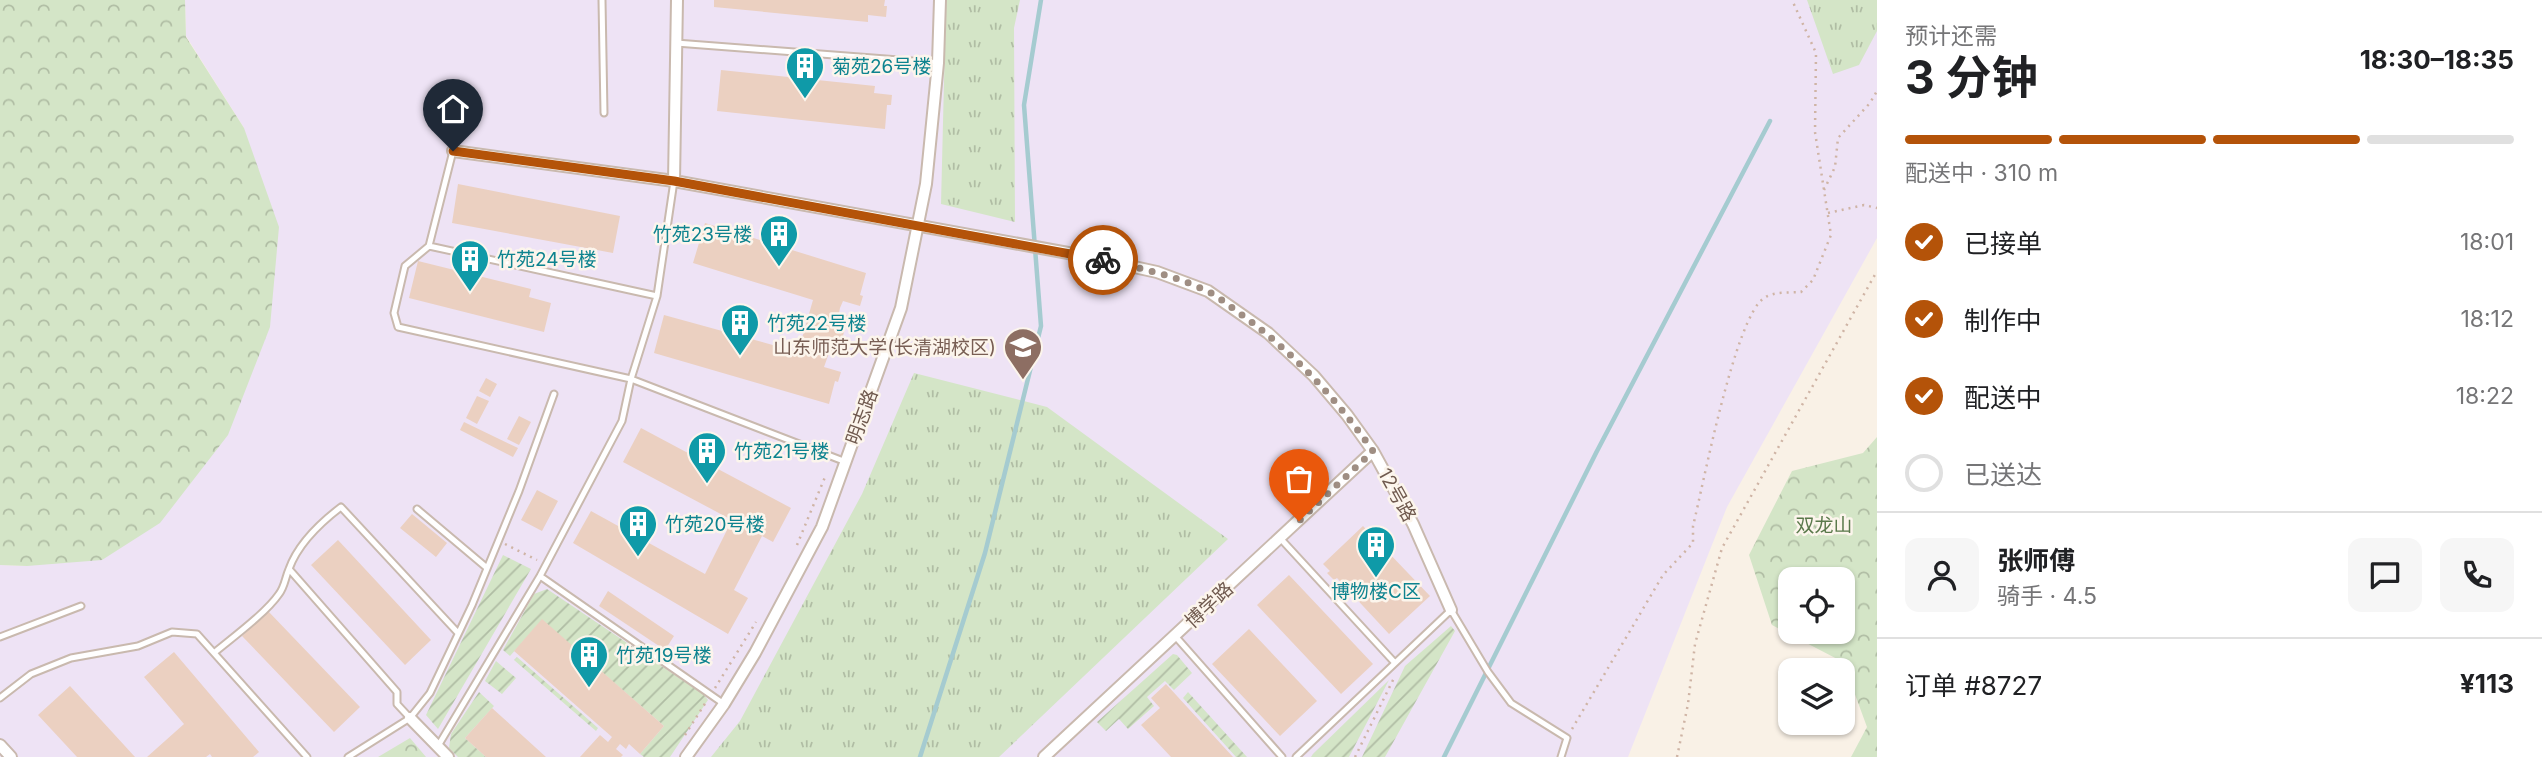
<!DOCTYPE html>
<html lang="zh">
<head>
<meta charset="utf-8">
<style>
	body { margin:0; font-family:Inter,"Noto Sans SC",sans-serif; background:#f6f6f6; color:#202124; height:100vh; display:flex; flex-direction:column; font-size:26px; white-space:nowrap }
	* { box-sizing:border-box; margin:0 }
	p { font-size:23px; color:#757577 }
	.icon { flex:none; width:38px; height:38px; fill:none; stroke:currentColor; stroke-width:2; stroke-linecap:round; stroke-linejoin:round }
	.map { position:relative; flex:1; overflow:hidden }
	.drawer { display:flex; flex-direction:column; background:#fff; width:665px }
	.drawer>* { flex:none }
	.controls { position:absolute; left:1778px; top:567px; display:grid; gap:14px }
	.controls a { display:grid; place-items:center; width:77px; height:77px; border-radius:14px; background:#fff; box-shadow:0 2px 5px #0004; font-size:35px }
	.pin { position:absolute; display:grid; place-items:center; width:60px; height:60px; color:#fff; margin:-72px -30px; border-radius:50% 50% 50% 0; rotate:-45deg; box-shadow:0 0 7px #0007 }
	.pin .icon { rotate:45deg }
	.courier { position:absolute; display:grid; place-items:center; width:70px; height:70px; margin:-35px; border:5px solid #b45309; border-radius:50%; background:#fff; color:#222; box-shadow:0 2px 9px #0007 }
	.headline em { font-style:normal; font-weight:700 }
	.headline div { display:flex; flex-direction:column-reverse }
	.headline { display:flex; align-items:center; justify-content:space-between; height:119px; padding:0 28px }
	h1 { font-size:46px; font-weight:700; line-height:52px }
	.bar { display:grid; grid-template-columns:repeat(4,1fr); gap:10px 7px; align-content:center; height:84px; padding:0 28px }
	.bar i { height:9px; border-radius:5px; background:#e0e0e0 }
	.bar .on { background:#b45309 }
	.bar p { grid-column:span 4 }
	.line { display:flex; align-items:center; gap:18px; padding:0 28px; border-top:2px solid #e0e0e0 }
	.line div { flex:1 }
	.round { display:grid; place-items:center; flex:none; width:74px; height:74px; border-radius:14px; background:#f6f6f6 }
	ol { padding:0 28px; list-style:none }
	li { display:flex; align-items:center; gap:21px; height:77px }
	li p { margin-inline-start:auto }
	li .icon { padding:7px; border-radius:50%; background:#b45309; color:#fff; stroke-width:4 }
	li:last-child { color:#757577 }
	li i { width:38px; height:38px; border:4px solid #e0e0e0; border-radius:50% }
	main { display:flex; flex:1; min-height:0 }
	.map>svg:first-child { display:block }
	.education { fill:#eee3f5 }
	.grass { fill:url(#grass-tufts) }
	.forest { fill:url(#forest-crowns); fill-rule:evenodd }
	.garden { fill:url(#garden-furrows) }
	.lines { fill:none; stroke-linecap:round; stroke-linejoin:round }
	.stream { stroke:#a5cbd0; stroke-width:4.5 }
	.building { fill:#ebd0c1 }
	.service-casing { stroke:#c9b9ae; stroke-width:9 }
	.minor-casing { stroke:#c9b9ae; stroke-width:14 }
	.path { stroke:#cfb4a5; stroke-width:2.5; stroke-dasharray:2 5; stroke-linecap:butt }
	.service { stroke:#fff; stroke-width:5 }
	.minor { stroke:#fff; stroke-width:10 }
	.done { stroke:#9f8e83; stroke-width:7; stroke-dasharray:0 12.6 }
	.route { stroke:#b45309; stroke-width:9 }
	.labels { text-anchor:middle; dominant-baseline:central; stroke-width:5; stroke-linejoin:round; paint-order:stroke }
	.culture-label { font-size:19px; fill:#0d838f; stroke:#fcf5ec; text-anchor:start }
	.education-label { font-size:19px; fill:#785e54; stroke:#fcf5ec; text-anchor:end }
	.street-label { font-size:19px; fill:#6f594e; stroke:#fcf5ec }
	.park-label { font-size:19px; fill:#5a794b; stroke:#fcf5ec }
</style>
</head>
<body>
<main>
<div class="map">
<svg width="1877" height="757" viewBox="0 0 1877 757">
	<defs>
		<pattern id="grass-tufts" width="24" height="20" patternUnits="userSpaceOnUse" patternTransform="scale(1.75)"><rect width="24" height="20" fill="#d4e5c7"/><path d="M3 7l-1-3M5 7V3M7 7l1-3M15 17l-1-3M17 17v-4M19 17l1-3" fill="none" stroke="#b0bda4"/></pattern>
		<pattern id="forest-crowns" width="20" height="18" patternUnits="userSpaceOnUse" patternTransform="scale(1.75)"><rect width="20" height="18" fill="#d4e5c7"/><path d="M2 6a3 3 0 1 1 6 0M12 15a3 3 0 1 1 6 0" fill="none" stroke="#b0bda4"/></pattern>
		<pattern id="garden-furrows" width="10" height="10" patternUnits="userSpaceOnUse" patternTransform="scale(1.75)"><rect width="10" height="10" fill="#d4e5c7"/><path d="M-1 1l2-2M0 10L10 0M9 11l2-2" fill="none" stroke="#b0bda4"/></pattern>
	</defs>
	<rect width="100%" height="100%" fill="#f9f1e6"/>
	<path class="education" d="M185 0H1877V238L1727 507 1628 757H0V565L27 566 244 128 186 36Z"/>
	<path class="grass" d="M946 0H1020L1014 28 1015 222 941 204Z
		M1807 0H1877V31L1859 65 1833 74Z
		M914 373 1047 407 1228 539 999 757H711L740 721 862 494Z"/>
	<path class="forest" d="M0 0H185L186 37 244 128 279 227 270 327 228 435 160 523 102 560 27 566 0 565Z
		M1877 437V757H1851L1867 727 1843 662 1772 625 1749 555 1792 471 1863 453ZM1843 579V632H1790V579Z
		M410 738 426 757H378Z"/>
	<path class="garden" d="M503 555 531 569 438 729 426 715Z
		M547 589 703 694 708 700 670 757H644L640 754 664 726 542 620 510 656 503 650 534 594Z
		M1451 626 1455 631 1385 757H1362L1405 666Z
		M1173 654 1177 655 1192 673 1174 690 1165 681 1147 697 1154 706 1128 729 1119 719 1106 731 1097 722Z
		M517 657 598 728 596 731 514 660Z
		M496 661 516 678 502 694 485 681Z
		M1389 680 1349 757H1311L1313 754Z
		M479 692 494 706 465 738 486 757H458L449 748 451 734Z
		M1188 692 1247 757H1236L1183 698Z"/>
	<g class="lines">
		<path class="stream" d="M920 757 985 553 1041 326 1024 105 1041 0
			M1444 757 1596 453 1770 121"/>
	</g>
	<path class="building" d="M714 0H885L884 6H887L886 17 868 15V22L714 7Z
		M721 70 875 86 874 93 892 95 891 105H887L885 129 717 111Z
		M458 184 620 216 613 253 452 223Z
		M705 223 866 273 860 295 863 296 860 306 843 301 840 308 839 313 849 316 837 355 829 353 824 367 841 372 838 382 835 381 829 404 654 353 664 315 798 352 813 300 693 263Z
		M418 261 531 289 529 297 551 303 544 332 409 298Z
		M486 378 497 384 490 397 479 391Z
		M477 396 489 401 477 424 466 418Z
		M519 416 531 422 519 445 507 439Z
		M464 422 518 448 513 457 460 430Z
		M641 428 791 508 773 542 762 536 734 590 748 598 728 634 573 543 591 511 705 574 732 520 623 462Z
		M537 490 558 501 542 531 521 520Z
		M412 514 447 543 436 557 400 528Z
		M1363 526 1430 596 1389 634 1337 578 1334 580 1327 573 1330 571 1323 564Z
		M338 540 431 640 405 665 311 565Z
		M1289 575 1373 664 1341 694 1257 605Z
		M608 591 674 636 665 650 599 606Z
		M268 611 360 707 334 732 242 636Z
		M542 619 664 726 640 754 629 744 626 749 620 744 616 749 623 755 621 757H580L600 735 608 742 612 737 514 651Z
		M1249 629 1317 701 1280 736 1212 664Z
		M174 652 259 752 253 757H212L210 754 206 757H147L184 724 144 677Z
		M1166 684 1233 757H1171L1141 725 1160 708 1151 698Z
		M70 686 135 757H77L38 715Z
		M492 708 546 757H486L465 738Z"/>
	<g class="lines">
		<defs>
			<path id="service" d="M602 0 604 113
				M676 43 938 63
				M453 151 429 246 405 266 394 313 398 327 631 379 846 462
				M429 246 657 296
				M417 509 487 568
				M1280 538 1395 663
				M289 569 397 692V704L410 718
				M540 576 724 704
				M0 637 81 606
				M1176 637 1282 757
				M214 653C232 638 266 613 279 594 285 586 285 578 289 569 298 544 320 523 341 507L458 633
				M0 698 31 674 71 658 138 646 172 632 197 634 307 757
				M438 746 540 576 622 421 631 379 657 296 674 181
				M348 757 410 718 430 693 472 605 519 491 554 394
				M1296 757 1451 610 1488 672 1511 703 1567 738 1561 757"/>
			<path id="minor" d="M453 151 674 181 1079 255 1157 272 1208 291 1268 333 1314 376 1347 415 1373 451 1413 524 1451 610
				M674 181 677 0
				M410 718 448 757
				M0 745 11 757
				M686 757 724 704 755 653 822 527 901 308 926 184 938 63 940 0
				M1044 757 1373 451"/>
		</defs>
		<use href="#service" class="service-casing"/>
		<use href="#minor" class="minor-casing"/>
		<path class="path" d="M1824 190 1835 167 1838 138 1870 103 1877 91
			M1828 213 1864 205 1877 208
			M505 544 537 560
			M797 545 825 477
			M715 688 756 622
			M1572 729 1663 575 1693 543V526C1703 486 1735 317 1764 298 1774 291 1790 293 1801 292L1813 280 1831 235 1815 132 1816 53 1792 0
			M685 735 706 702
			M1355 757 1394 678
			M1677 757 1688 704 1695 644 1722 548 1877 271"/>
		<use href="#service" class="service"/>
		<use href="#minor" class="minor"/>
	</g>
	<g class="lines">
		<path class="done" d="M1103 260C1139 268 1174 275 1207 291 1218 296 1228 305 1238 312 1292 351 1335 397 1373 451L1299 521"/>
		<path class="route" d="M453 151 674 181 1103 260"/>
	</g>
	<defs>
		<symbol id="building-pin" viewBox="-11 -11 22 30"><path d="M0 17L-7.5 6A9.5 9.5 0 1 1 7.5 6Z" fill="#0f9aa8" stroke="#fcf5ec"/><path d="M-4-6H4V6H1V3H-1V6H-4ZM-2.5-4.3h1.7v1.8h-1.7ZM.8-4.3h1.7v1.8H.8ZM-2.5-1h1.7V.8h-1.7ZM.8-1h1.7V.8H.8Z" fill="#fff"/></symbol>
		<symbol id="university-pin" viewBox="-11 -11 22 30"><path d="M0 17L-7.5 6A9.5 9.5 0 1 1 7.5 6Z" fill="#8d6e63" stroke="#fcf5ec"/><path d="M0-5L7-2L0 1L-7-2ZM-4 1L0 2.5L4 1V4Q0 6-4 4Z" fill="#fff"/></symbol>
	</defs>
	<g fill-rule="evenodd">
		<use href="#building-pin" x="783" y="44" width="44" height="60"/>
		<use href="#building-pin" x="757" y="212" width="44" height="60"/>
		<use href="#building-pin" x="448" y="237" width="44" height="60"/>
		<use href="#building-pin" x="718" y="301" width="44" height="60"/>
		<use href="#university-pin" x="1001" y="325" width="44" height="60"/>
		<use href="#building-pin" x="685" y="429" width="44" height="60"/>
		<use href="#building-pin" x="616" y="502" width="44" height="60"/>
		<use href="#building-pin" x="1354" y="523" width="44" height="60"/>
		<use href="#building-pin" x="567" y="633" width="44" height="60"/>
	</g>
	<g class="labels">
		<g class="culture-label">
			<text x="832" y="66">菊苑26号楼</text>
			<text x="752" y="234" text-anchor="end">竹苑23号楼</text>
			<text x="497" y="259">竹苑24号楼</text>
			<text x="767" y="323">竹苑22号楼</text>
			<text x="734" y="451">竹苑21号楼</text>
			<text x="665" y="524">竹苑20号楼</text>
			<text x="1376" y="591" text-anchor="middle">博物楼C区</text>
			<text x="616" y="655">竹苑19号楼</text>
		</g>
		<g class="education-label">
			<text x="996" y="347">山东师范大学(长清湖校区)</text>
		</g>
		<g class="street-label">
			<text transform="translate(862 417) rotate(-70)">明志路</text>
			<text transform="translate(1397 495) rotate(61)">12号路</text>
			<text transform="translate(1209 605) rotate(-43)">博学路</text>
		</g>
		<g class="park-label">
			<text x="1824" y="525">双龙山</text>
		</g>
	</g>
</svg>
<div class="controls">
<a><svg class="icon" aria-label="locate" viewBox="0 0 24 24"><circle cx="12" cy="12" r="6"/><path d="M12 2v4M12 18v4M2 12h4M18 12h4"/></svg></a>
<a><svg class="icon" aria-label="layers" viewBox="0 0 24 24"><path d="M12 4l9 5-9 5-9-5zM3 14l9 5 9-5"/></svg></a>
</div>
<div class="pin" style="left:1299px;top:521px;background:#ea580c"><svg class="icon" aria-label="bag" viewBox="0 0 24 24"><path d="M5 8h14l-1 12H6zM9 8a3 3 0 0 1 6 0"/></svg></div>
<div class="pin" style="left:453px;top:151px;background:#1f2937"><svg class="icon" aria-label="home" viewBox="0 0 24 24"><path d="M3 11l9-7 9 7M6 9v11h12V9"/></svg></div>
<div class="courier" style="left:1103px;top:260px"><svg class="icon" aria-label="bike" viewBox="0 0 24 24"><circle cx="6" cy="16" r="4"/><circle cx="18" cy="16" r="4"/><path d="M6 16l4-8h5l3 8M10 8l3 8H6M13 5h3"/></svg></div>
</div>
<section class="drawer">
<div class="headline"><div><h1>3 分钟</h1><p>预计还需</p></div><em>18:30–18:35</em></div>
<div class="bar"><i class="on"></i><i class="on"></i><i class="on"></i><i></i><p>配送中 · 310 m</p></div>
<ol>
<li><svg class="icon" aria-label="check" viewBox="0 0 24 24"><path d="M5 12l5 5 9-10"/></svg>已接单<p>18:01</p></li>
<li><svg class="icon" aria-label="check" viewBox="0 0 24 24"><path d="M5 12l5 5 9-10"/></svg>制作中<p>18:12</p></li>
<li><svg class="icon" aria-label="check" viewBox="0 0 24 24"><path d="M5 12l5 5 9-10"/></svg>配送中<p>18:22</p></li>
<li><i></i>已送达</li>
</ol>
<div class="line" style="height:126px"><a class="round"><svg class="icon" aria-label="person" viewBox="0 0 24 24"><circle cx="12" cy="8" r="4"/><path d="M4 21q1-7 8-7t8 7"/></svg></a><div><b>张师傅</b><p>骑手 · 4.5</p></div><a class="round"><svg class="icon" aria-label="chat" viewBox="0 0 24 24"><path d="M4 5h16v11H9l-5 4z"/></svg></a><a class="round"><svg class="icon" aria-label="phone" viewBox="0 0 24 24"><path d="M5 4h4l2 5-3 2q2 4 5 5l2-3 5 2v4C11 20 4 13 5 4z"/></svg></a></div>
<div class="line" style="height:91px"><div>订单 #8727</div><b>¥113</b></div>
</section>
</main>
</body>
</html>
